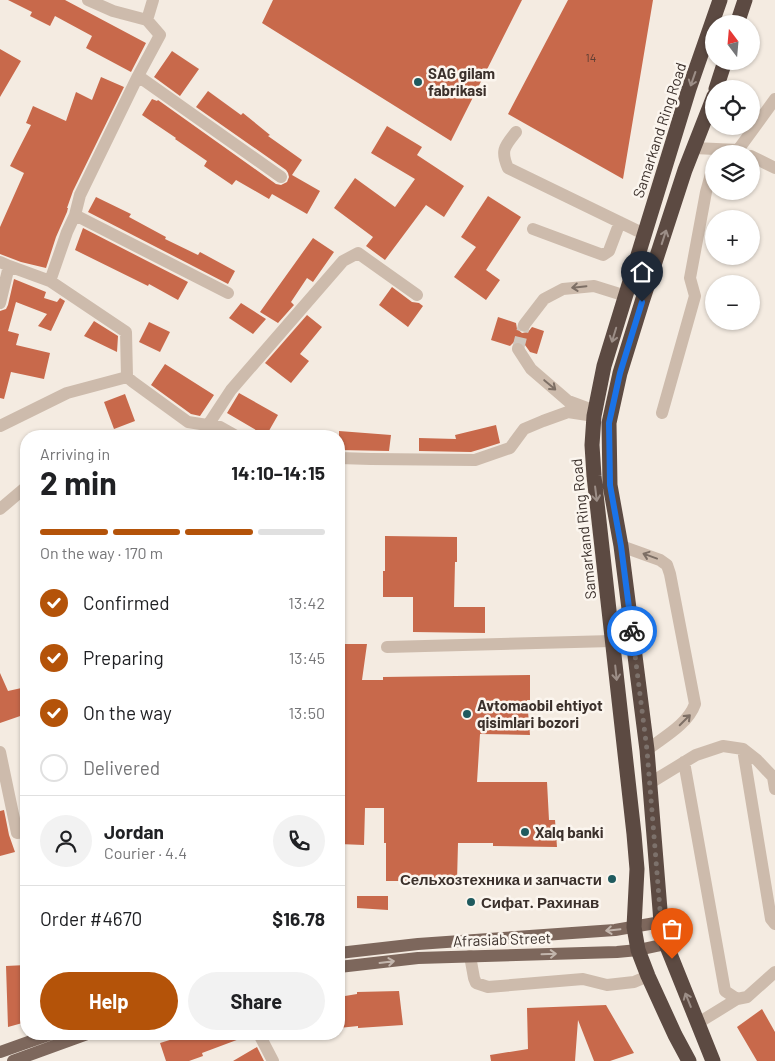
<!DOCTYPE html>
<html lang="en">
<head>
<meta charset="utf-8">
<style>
	body { margin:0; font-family:Barlow,sans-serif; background:#f2f2f2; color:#202124; height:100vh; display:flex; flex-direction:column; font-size:19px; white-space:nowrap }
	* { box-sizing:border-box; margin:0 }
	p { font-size:16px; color:#757577 }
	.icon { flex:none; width:28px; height:28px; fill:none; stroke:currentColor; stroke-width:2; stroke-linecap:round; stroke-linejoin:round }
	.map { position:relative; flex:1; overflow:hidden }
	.drawer { position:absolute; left:20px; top:430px; width:325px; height:610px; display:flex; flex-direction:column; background:#fff; border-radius:20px; box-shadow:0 1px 4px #0004 }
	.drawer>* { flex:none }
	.needle { width:32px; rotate:344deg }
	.fabs { position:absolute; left:705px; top:15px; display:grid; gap:10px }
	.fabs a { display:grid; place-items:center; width:55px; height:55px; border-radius:50%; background:#fff; box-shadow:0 1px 4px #0004; font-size:25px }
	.pin { position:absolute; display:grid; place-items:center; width:42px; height:42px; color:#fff; margin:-51px -21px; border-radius:50% 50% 50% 0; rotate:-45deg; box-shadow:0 0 5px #0007 }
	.pin .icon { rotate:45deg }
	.courier { position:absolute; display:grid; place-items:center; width:50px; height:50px; margin:-25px; border:4px solid #1a73e8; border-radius:50%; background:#fff; color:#222; box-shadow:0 1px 6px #0007 }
	.head em { font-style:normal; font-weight:700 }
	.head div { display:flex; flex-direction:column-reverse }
	.head { display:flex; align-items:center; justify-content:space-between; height:85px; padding:0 20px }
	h1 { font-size:32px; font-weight:700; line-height:38px }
	.bar { display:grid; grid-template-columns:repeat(4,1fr); gap:8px 5px; align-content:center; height:60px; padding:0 20px }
	.bar i { height:6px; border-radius:4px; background:#e0e0e0 }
	.bar .selected { background:#b45309 }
	.bar p { grid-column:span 4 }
	.line { display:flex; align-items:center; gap:12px; padding:0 20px; border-top:1px solid #e0e0e0 }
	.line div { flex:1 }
	.round { display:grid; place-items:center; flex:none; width:52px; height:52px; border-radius:26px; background:#f2f2f2 }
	ol { padding:0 20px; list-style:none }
	li { display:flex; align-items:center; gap:15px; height:55px }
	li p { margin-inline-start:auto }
	li .icon { padding:5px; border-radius:50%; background:#b45309; color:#fff; stroke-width:4 }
	li:last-child { color:#757577 }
	li i { width:28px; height:28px; border:2px solid #e0e0e0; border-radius:50% }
	.primary-button { display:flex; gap:10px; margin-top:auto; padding:10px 20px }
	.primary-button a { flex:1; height:58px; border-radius:30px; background:#b45309; color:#fff; font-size:20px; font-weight:700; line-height:58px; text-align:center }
	.primary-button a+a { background:#f2f2f2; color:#202124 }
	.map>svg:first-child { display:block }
	.building { fill:#c8694b }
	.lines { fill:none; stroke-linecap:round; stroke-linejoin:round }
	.minor-tunnel { stroke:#cfc6bd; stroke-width:12; stroke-dasharray:12 6; stroke-linecap:butt }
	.minor { stroke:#cdbbac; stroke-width:12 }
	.major { stroke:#7d675c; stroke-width:12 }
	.highway { stroke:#5c4a42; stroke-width:15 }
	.oneway { stroke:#9c8e87 }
	.oneway2 { stroke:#7d6f65 }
	.oneway3 { stroke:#c2b5ac }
	.done { stroke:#7c716b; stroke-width:5; stroke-dasharray:0 9 }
	.route { stroke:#1a73e8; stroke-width:6 }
	.poi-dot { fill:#1f5a5e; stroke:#fbf5ee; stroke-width:2 }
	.labels { text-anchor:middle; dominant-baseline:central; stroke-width:5; stroke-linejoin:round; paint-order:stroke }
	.number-label { font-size:12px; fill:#5e3e33 }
	.poi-label { font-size:15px; font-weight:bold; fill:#3b302b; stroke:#fbf5ee; text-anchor:start }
	.street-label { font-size:15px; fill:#3b302b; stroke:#fbf5ee }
</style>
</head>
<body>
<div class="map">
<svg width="775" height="1061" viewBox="0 0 775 1061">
	<rect width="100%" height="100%" fill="#f4ebe1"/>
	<path class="building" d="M8 0H65L146 43 131 72 86 48 92 36 55 16 50 26 30 16 32 12Z
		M273 0H522L451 141 262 23Z
		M568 0H653L623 179 508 114Z
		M0 49 21 61 0 97Z
		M172 51 199 69 180 96 154 77Z
		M101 77 124 87 73 191 67 208H68L67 212 56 237 46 268 21 262 0 254V227L24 173 10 166 31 125 26 123 33 106 66 121 76 92 92 100Z
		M208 91 241 115 243 113 270 135 268 136 302 160 292 175 320 191 307 214 272 194 269 199 236 180 232 185 204 166 207 161 175 139 176 138 142 115 152 99 157 101 158 100 276 184 281 185 287 182 289 177 288 173 286 170 196 107Z
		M387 126 422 147 417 155 464 186 444 217 426 205 385 260 366 246 373 237 334 208 355 178 395 207 415 179 371 153Z
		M488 196 521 217 486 270 500 280 486 300 454 277 476 247 461 237Z
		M96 197 131 214 129 217 166 237 165 239 198 255 200 252 235 271 228 284 88 212Z
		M83 228 188 282 178 300 149 284 148 286 75 250Z
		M313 238 334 252 313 282 307 278 291 302 294 305 278 323 260 312Z
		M14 279 46 292 44 298 57 302 60 298 65 301 51 331 38 326 47 314 16 302 8 331 19 334 16 345 50 353 44 379 11 372 4 399 0 398V311L6 309 8 305Z
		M392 287 412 302 419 303 423 306 408 327 379 305Z
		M241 303 266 319 253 334 229 318Z
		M307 315 322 327 300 354 309 361 291 383 265 363Z
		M498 317 516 323 517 329 522 333 528 332 532 327 544 331 537 354 530 352 525 345 521 342H514L510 346 491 340Z
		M94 321 118 336 117 352 84 336Z
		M149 322 170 332 160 352 139 342Z
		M165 364 214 395 200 416 191 414 151 385Z
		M239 393 278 415 266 436 227 413Z
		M125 394 135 421 114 429 104 402Z
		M496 425 500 443 481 449 471 452 419 451V438L456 439 455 435Z
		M339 431 391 435 389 451 339 450Z
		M385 536 457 537V562H455L454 607H485V633L413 632V597H383V571H385Z
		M339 644H367L362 680H383V677L530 675V700H527L530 735 480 734 477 782H547L549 820H555L557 847 493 846V843H458L457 881H386V843H384V808H365L364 845 339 844Z
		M0 673 8 691 26 687V714L0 723Z
		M4 810 9 835 15 852 0 856V811Z
		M357 896H388V910L357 908Z
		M26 965V1022L8 1027 6 966Z
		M399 991 403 1025 358 1028V1026L339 1028V997L357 994V992Z
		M606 1005 634 1053 610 1061H594L578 1020 575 1061H491L490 1055 528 1049 527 1008Z
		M762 1009 775 1032V1061H757L737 1027Z
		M189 1034H250V1035L202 1053 203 1056 189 1061H166L160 1043Z
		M257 1047 264 1061H233Z"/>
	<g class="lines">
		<path class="minor-tunnel" d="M518 349 524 325"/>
		<path class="minor" d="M88 0 113 11 147 20 160 35 138 76 80 195 75 215 67 232 50 281 126 332 127 377 133 382 188 422 220 427 236 436
			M147 20 153 0
			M138 76 281 177
			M516 132C505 146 500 150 508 168L644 234
			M694 148 738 150 775 99
			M751 156 775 168
			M75 215 228 293
			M533 229 603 255 609 251 620 222
			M0 262 9 266 0 303
			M9 266 50 281
			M524 325 544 299 563 289 594 286 626 296
			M518 349 531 369 568 401 595 411
			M662 413 695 296 690 278 706 192 714 163
			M208 425 231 390 343 261 358 253 417 295
			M0 426 67 393 127 377
			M339 458 371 459 475 460 510 448 524 429 543 421 568 412 594 416
			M0 509 26 487
			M621 546 660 560 667 565 670 574 695 704C688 724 664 737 647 750
			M387 647 612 641
			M743 749 771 919 775 924
			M0 752 17 833 26 832
			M684 762 725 991 737 999 747 997 775 972
			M650 783 696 755 723 746 743 749 757 760 773 777 775 789
			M470 956 474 978 476 983 488 987 583 979 607 985 634 982 648 976
			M698 1023 737 999
			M259 1034 273 1061"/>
		<path class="major" d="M339 953 418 944 615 930 661 922
			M339 967 418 958 617 952 638 950 666 944
			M0 1052 51 1034
			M13 1061 87 1034"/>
		<path class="highway" d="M737 24 745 0
			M716 89 725 61
			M689 1061 675 1035 648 976 638 950 634 927 637 869 634 834 594 476 592 445 594 416 604 366 689 89 720 0
			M713 1061 666 944 661 922 647 750 621 546 610 485 609 423 620 373 642 302 685 170 714 96"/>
	</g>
	<defs><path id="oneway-shaft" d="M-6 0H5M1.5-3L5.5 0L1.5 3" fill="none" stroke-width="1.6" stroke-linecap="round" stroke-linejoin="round" transform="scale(1.25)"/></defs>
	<g class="oneway">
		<use href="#oneway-shaft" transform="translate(693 79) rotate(109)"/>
		<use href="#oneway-shaft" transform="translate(664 237) rotate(-72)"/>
		<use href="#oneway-shaft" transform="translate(614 335) rotate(107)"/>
		<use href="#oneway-shaft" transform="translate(596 494) rotate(83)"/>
		<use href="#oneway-shaft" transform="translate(616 673) rotate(84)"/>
		<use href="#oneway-shaft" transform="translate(688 1000) rotate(-112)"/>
	</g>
	<g class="oneway2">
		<use href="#oneway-shaft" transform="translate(579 287) rotate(174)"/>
		<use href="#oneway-shaft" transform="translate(550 385) rotate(40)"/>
		<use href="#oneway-shaft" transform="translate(650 556) rotate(-160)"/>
		<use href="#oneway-shaft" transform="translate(685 720) rotate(-45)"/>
	</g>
	<g class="oneway3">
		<use href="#oneway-shaft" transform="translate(613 930) rotate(174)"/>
		<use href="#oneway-shaft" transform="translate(549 954) rotate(-2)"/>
		<use href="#oneway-shaft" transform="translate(387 962) rotate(-7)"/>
	</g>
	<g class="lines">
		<path class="done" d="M632 631 647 750 661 922 666 944 672 959"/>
		<path class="route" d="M632 631 621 546 610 485 609 423 620 373 642 302"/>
	</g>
	<g class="poi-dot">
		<circle cx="418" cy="82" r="5"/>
		<circle cx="467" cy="714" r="5"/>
		<circle cx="525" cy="832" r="5"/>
		<circle cx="612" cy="879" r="5"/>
		<circle cx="471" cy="902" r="5"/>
	</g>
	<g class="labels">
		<g class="number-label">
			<text x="591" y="57">14</text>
		</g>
		<g class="poi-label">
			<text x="428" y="73">SAG gilam<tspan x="428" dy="17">fabrikasi</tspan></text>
			<text x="477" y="705">Avtomaobil ehtiyot<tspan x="477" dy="17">qisimlari bozori</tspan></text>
			<text x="535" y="832">Xalq banki</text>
			<text x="602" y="879" text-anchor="end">Сельхозтехника и запчасти</text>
			<text x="481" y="902">Сифат. Рахинав</text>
		</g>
		<g class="street-label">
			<text transform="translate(659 130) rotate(-72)">Samarkand Ring Road</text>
			<text transform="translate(583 529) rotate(-96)">Samarkand Ring Road</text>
			<text transform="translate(502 939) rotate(-2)">Afrasiab Street</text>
		</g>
	</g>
</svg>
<div class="fabs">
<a><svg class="needle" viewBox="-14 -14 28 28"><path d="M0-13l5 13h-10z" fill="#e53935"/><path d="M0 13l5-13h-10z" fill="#757577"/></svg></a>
<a><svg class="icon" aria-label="locate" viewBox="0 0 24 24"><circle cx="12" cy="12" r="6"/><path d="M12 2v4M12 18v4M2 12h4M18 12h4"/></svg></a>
<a><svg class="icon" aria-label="layers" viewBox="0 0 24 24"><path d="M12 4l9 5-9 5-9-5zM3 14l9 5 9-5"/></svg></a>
<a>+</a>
<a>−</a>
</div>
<div class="pin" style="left:672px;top:959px;background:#ea580c"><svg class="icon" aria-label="bag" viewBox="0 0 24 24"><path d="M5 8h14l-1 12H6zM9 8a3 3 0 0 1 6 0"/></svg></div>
<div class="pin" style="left:642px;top:302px;background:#1f2937"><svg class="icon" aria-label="home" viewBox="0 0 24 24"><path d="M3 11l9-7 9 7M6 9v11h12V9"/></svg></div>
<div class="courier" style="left:632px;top:631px"><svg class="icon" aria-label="bike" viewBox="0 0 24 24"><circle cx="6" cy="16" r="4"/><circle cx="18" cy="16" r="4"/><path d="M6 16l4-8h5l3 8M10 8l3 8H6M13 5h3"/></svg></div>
<section class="drawer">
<div class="head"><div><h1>2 min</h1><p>Arriving in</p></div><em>14:10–14:15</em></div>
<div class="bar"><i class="selected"></i><i class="selected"></i><i class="selected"></i><i></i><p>On the way · 170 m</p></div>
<ol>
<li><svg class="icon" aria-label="check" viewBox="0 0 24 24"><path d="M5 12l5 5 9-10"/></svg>Confirmed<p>13:42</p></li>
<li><svg class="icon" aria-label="check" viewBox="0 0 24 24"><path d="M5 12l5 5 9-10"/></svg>Preparing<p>13:45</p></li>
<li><svg class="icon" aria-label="check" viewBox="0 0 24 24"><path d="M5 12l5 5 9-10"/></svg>On the way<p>13:50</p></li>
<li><i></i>Delivered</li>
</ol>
<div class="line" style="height:90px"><a class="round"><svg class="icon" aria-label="person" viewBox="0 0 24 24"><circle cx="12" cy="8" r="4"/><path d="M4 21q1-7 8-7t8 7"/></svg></a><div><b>Jordan</b><p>Courier · 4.4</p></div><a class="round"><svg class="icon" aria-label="phone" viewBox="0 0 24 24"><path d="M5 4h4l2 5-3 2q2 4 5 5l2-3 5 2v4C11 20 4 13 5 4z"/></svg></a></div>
<div class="line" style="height:65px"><div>Order #4670</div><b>$16.78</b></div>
<div class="primary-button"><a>Help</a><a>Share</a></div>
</section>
</div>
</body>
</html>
